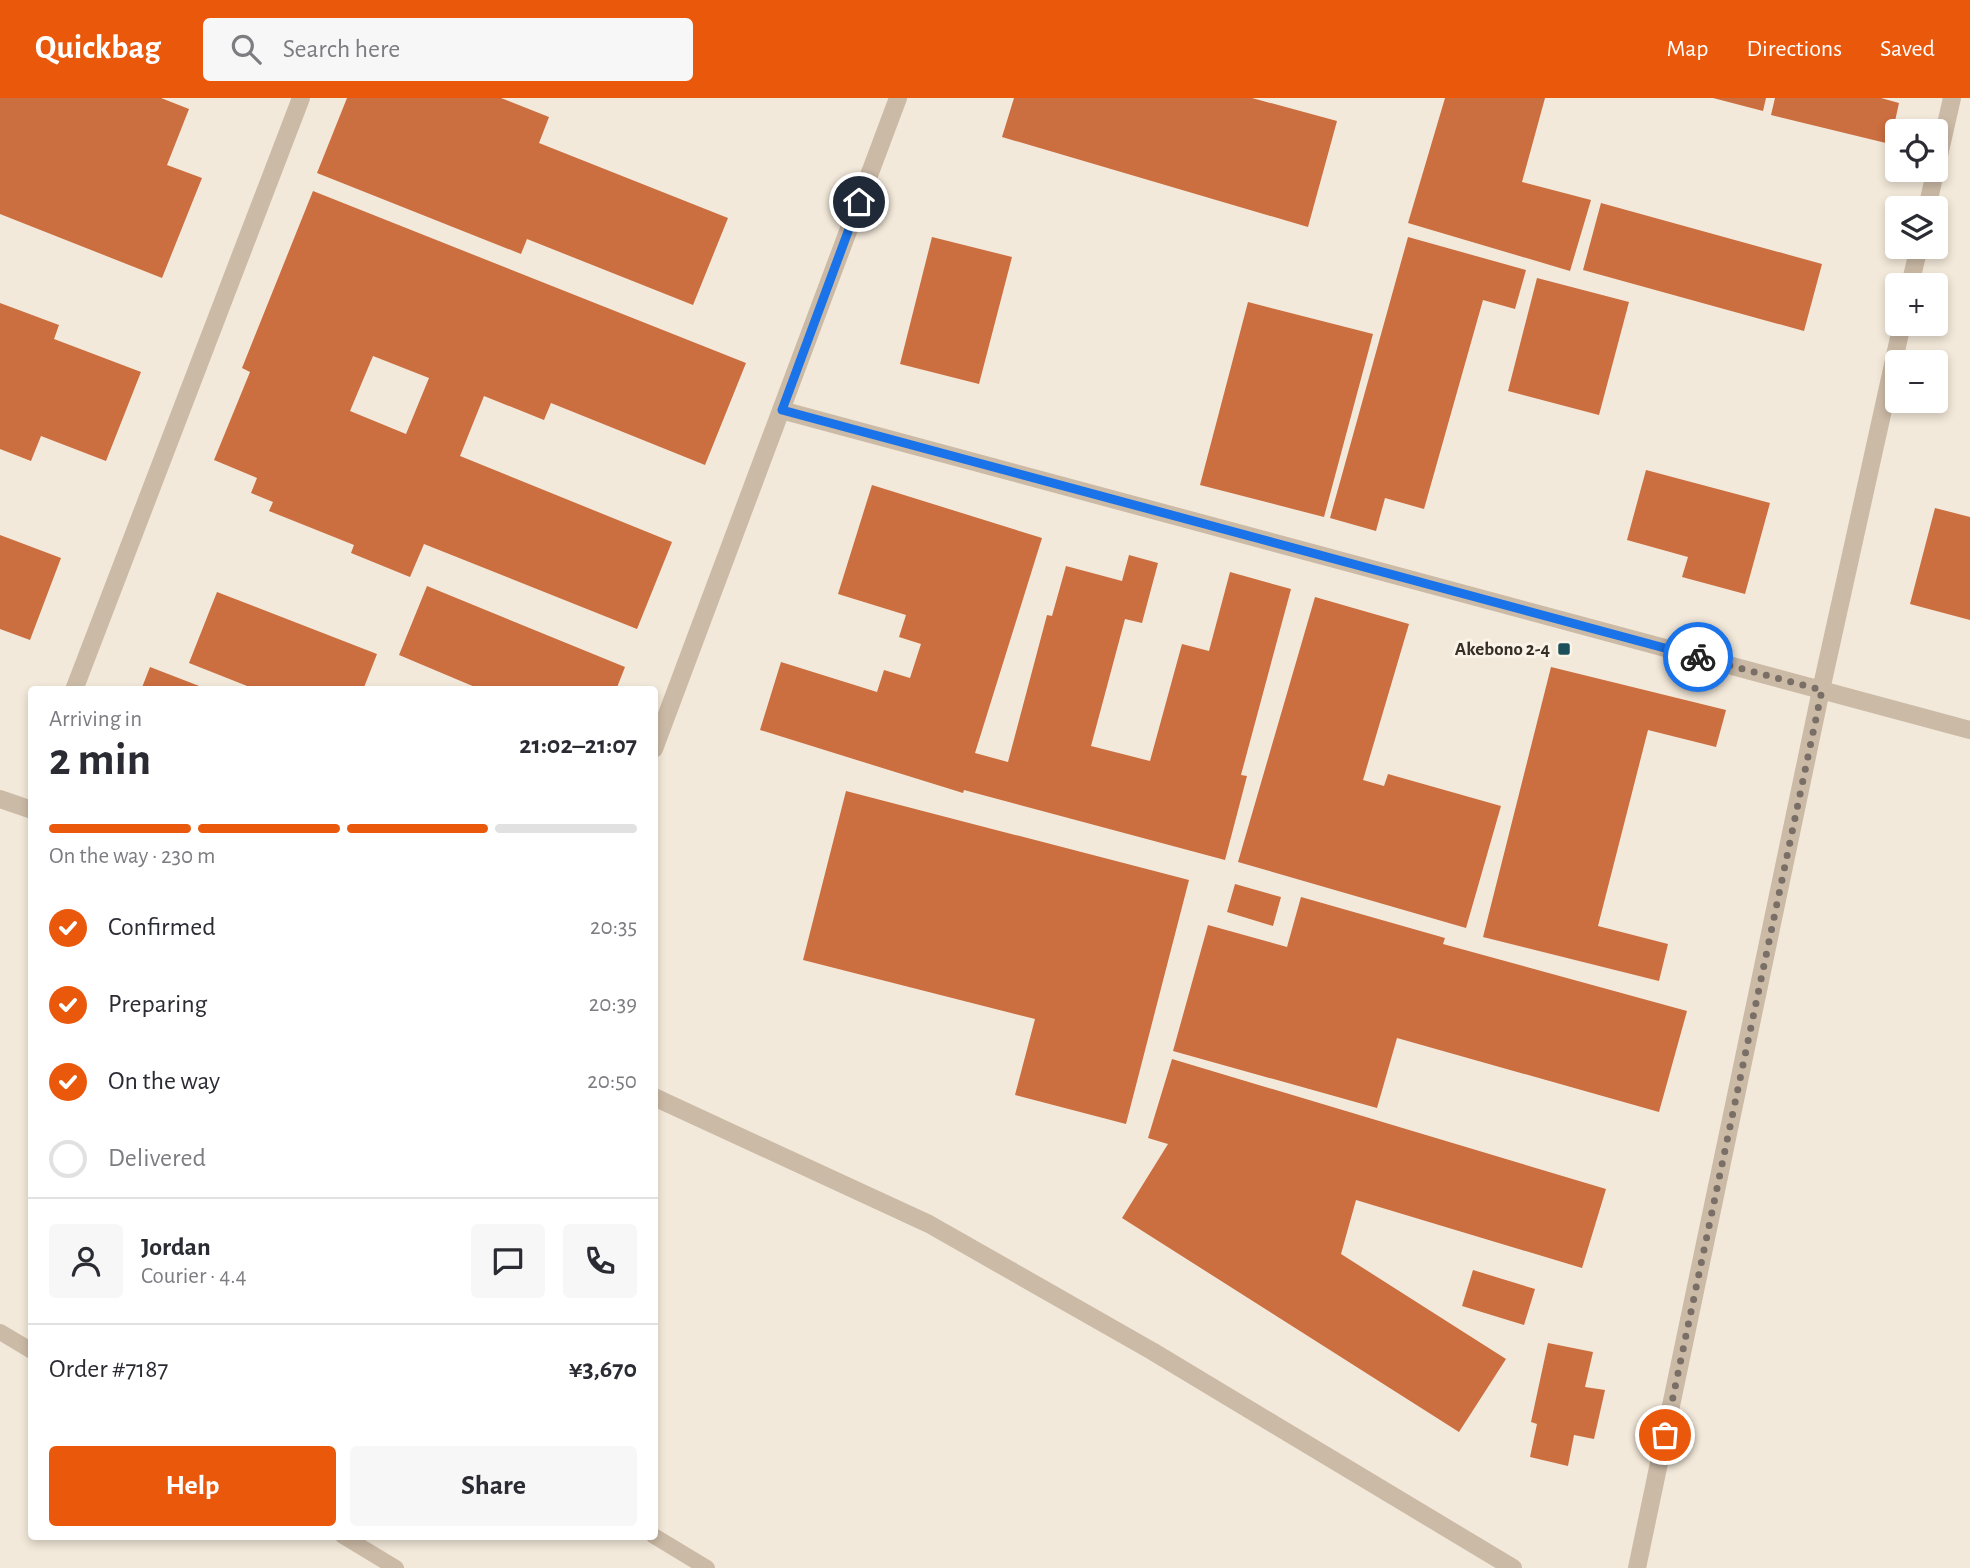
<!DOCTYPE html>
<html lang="en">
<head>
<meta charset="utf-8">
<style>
	body { margin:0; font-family:"Alegreya Sans",sans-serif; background:#f7f7f7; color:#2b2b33; height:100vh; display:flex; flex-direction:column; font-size:26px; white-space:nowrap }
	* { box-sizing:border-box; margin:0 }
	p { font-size:23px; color:#7c7c81 }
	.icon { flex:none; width:38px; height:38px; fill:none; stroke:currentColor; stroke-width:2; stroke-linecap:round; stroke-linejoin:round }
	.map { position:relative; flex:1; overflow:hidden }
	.side { position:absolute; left:28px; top:588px; width:630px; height:854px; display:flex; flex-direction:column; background:#fff; border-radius:7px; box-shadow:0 4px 10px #0003 }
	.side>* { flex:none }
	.fabs { position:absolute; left:1885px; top:21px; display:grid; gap:14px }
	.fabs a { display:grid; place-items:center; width:63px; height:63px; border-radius:7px; background:#fff; box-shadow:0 4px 10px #0003; font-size:35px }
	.pin { position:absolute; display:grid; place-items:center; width:60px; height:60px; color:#fff; margin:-30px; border:4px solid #fff; border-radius:50%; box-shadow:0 2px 7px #0007 }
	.courier { position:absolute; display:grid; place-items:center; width:70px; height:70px; margin:-35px; border:5px solid #1a73e8; border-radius:50%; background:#fff; color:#222; box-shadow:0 2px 9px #0007 }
	.head em { font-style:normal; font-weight:700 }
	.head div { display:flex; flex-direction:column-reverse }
	.head { display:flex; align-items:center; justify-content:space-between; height:119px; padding:0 21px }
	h1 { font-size:46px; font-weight:700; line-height:52px }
	.bar { display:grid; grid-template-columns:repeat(4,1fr); gap:10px 7px; align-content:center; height:84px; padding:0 21px }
	.bar i { height:9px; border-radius:5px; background:#e1e1e2 }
	.bar .selected { background:#ea580c }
	.bar p { grid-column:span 4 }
	.line { display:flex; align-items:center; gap:18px; padding:0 21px; border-top:2px solid #e1e1e2 }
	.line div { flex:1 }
	.round { display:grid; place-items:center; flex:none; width:74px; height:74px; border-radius:7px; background:#f7f7f7 }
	ol { padding:0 21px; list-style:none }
	li { display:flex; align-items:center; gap:21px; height:77px }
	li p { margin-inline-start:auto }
	li .icon { padding:7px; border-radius:50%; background:#ea580c; color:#fff; stroke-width:4 }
	li:last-child { color:#7c7c81 }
	li i { width:38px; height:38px; border:4px solid #e1e1e2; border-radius:50% }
	.action { display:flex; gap:14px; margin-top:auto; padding:14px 21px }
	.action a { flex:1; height:80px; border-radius:7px; background:#ea580c; color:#fff; font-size:28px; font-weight:700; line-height:80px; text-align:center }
	.action a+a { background:#f7f7f7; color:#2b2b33 }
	header { display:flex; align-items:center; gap:42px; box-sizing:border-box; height:98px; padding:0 35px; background:#ea580c; color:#fff }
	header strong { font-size:33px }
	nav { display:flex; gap:38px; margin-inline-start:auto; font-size:24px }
	.search { width:490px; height:63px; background:#f7f7f7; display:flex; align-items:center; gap:18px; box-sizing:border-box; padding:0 24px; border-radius:7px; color:#7c7c81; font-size:26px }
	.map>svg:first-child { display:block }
	.building { fill:#cb6e40; fill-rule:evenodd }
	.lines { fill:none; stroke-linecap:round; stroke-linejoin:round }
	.service { stroke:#cbbaa6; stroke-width:16 }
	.minor { stroke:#cbbaa6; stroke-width:18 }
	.done { stroke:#796f66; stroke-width:7; stroke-dasharray:0 12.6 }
	.route { stroke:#1a73e8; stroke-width:9 }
	.poi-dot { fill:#1b505a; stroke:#faf3e7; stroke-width:2.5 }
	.labels { text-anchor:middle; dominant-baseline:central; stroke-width:6; stroke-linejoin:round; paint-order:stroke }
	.poi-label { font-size:19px; font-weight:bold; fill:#372e27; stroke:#faf3e7; text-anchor:end }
</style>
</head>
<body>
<header>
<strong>Quickbag</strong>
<div class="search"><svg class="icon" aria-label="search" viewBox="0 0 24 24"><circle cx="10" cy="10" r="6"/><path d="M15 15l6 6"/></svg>Search here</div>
<nav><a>Map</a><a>Directions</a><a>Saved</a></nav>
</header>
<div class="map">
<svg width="1970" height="1470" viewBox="0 0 1970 1470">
	<rect width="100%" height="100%" fill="#f3e9da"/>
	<path class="building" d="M0 0H161L189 11 167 67 202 80 162 180 0 116Z
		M347 0H501L549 19 539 45 728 120 693 207 527 141 521 156 317 75Z
		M1014 0H1252L1337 23 1308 129 1002 39Z
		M1445 0H1545L1522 84 1591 102 1570 173 1408 125Z
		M1713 0H1766L1763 13Z
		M1775 0H1881L1899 5 1890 46 1771 17Z
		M313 93 746 265 705 367 551 305 544 322 484 298 460 358 672 444 637 531 424 446 410 479 351 455 354 447 269 413 273 404 251 395 257 380 214 362 250 274 242 270ZM373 258 429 280 406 336 350 313Z
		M1601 105 1822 166 1804 233 1583 172Z
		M932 139 1012 159 979 286 900 266Z
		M1408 139 1526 172 1515 211 1483 202 1424 411 1385 400 1376 433 1330 420Z
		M1537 180 1629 204 1599 317 1508 293Z
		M1248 204 1373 236 1324 419 1200 387Z
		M0 205 59 227 54 241 141 274 106 363 41 338 31 363 0 351Z
		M1646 372 1770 405 1745 496 1682 479 1688 459 1627 442Z
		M872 387 1042 440 975 655 1008 664 1047 517 1052 518 1066 468 1122 483 1129 457 1158 465 1142 525 1125 521 1091 648 1150 663 1182 546 1209 553 1230 474 1291 491 1241 677 1247 678 1225 762 964 692 963 695 760 632 781 564 877 594 884 572 910 580 921 546 899 539 906 517 838 496Z
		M1935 410 1970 419V522L1910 506Z
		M0 437 61 460 30 542 0 531Z
		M427 488 625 569 616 592H482L399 557Z
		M217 494 377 556 363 592H257L189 565Z
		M1315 499 1409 526 1363 682 1384 688 1388 676 1501 708 1466 830 1238 764Z
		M150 569 207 591V592H141Z
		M1551 569 1726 612 1716 649 1648 632 1598 828 1668 846 1659 883 1483 839Z
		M846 693 1189 782 1126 1026 1015 997 1035 921 803 862Z
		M1235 786 1281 799 1273 828 1227 814Z
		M1301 799 1445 840 1443 846 1687 913 1659 1014 1397 940 1377 1010 1173 953 1208 827 1287 849Z
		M1172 961 1606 1091 1582 1170 1356 1102 1341 1156 1506 1261 1459 1334 1122 1120 1168 1046 1148 1040Z
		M1473 1172 1535 1191 1524 1227 1462 1208Z
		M1548 1245 1593 1254 1585 1289 1605 1292 1594 1341 1574 1337 1568 1368 1530 1359 1537 1326 1531 1324Z"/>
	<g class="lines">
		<path class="service" d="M0 1234 32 1253
			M343 1438 396 1470
			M654 1438 707 1470"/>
		<path class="minor" d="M1927 110 1952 0
			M1910 187 1919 149
			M781 312 1970 632
			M74 592 301 0
			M654 651 898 0
			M0 701 32 712
			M654 999 929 1126 1152 1253 1513 1470
			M1637 1470 1821 592 1902 226"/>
	</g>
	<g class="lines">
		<path class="done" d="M1665 1337 1822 592 1698 559"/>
		<path class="route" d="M859 104 782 312 1698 559"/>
	</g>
	<rect class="poi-dot" x="1557" y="544" width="14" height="14" rx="3.5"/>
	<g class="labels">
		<g class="poi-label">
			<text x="1550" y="551">Akebono 2-4</text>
		</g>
	</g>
</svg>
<div class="fabs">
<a><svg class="icon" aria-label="locate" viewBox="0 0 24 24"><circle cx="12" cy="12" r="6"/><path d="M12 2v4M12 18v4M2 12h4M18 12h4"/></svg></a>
<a><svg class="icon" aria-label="layers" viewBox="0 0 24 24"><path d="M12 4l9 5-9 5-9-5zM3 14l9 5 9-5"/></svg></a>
<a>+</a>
<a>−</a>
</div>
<div class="pin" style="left:1665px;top:1337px;background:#ea580c"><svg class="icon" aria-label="bag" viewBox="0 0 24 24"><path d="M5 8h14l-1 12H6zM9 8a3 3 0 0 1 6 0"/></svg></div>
<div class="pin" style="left:859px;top:104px;background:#1f2937"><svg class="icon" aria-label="home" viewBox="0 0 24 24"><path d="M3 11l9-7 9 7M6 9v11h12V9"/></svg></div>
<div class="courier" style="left:1698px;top:559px"><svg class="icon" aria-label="bike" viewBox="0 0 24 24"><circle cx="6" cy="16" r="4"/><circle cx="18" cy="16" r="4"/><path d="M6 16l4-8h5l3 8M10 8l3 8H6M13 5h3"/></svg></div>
<section class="side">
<div class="head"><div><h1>2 min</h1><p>Arriving in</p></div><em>21:02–21:07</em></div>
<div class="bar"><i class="selected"></i><i class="selected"></i><i class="selected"></i><i></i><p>On the way · 230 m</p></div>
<ol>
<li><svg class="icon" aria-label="check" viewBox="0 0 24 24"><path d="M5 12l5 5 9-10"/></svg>Confirmed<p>20:35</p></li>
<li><svg class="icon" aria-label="check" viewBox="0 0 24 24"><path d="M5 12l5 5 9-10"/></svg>Preparing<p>20:39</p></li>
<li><svg class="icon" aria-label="check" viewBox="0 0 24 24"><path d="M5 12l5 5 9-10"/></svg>On the way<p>20:50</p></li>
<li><i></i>Delivered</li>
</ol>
<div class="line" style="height:126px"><a class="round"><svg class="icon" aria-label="person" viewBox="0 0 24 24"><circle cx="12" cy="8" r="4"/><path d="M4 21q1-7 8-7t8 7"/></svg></a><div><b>Jordan</b><p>Courier · 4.4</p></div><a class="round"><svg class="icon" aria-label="chat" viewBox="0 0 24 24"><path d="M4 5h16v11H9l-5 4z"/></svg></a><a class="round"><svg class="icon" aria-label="phone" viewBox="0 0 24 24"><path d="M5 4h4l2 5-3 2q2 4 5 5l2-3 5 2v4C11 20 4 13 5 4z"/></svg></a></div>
<div class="line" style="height:91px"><div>Order #7187</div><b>¥3,670</b></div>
<div class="action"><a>Help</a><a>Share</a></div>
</section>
</div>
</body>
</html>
